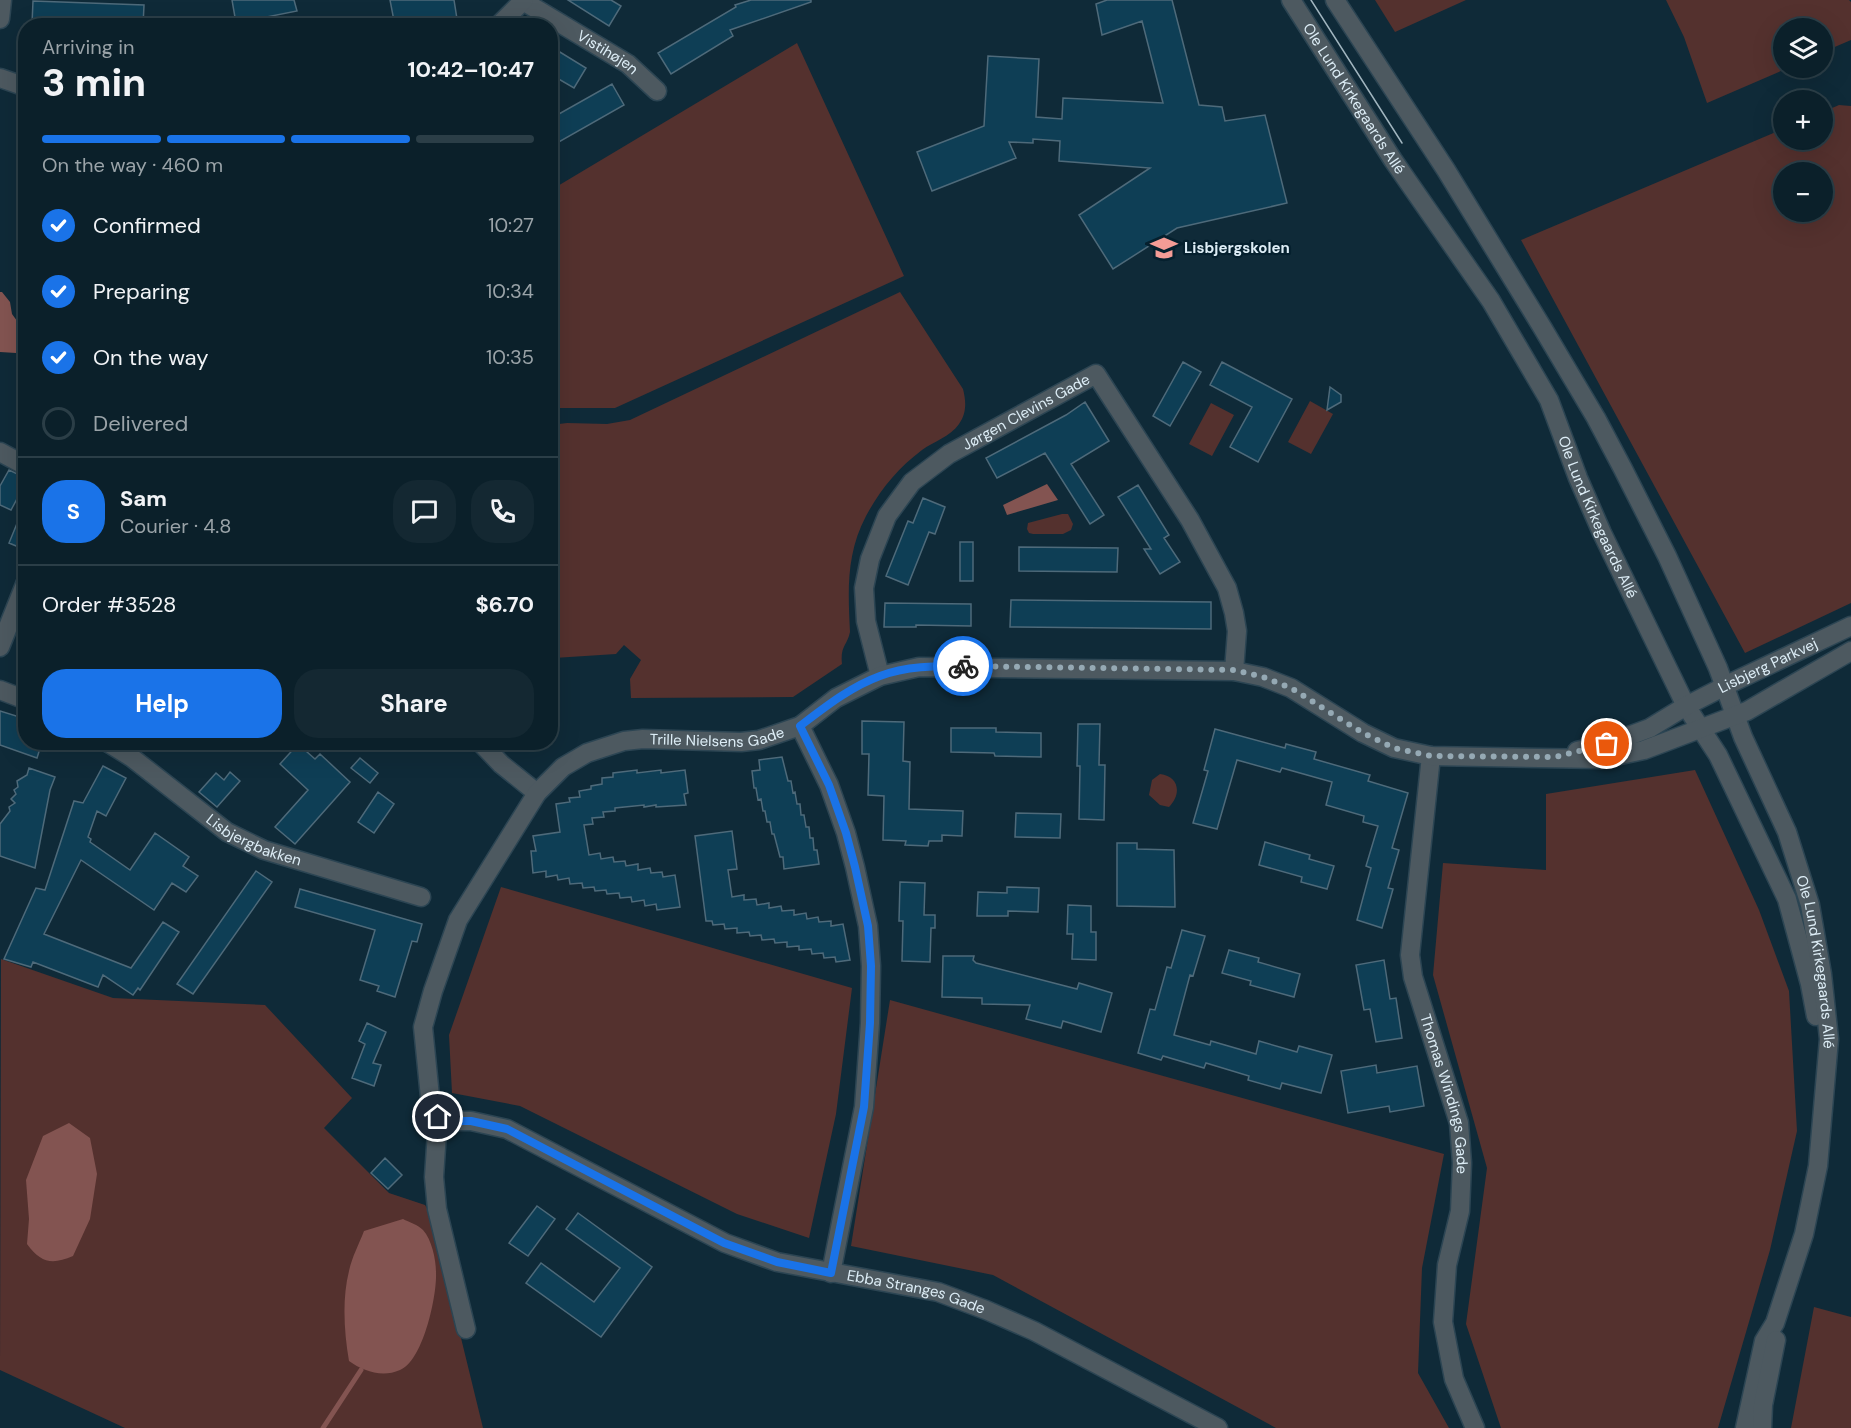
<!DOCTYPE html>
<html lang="en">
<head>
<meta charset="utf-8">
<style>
	body { margin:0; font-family:"DM Sans",sans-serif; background:#142832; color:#f1f3f6; height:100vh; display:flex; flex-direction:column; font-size:22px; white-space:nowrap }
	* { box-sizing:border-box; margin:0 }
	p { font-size:20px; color:#9aa3a8 }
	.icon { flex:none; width:33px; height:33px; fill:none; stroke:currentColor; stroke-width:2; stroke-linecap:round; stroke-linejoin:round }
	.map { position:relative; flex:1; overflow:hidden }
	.drawer { position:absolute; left:18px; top:18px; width:540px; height:732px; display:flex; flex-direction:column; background:#0b202a; border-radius:24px; box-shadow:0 6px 24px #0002,0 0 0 2px #2b3e47 }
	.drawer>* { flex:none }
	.tools { position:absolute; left:1773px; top:18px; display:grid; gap:12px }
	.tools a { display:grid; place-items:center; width:60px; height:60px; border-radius:50%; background:#0b202a; box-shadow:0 6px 24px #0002,0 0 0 2px #2b3e47; font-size:30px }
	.pin { position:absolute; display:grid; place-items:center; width:51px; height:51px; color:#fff; margin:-26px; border:3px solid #fff; border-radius:50%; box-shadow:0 2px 6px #0007 }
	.courier { position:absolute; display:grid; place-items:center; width:60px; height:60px; margin:-30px; border:4px solid #1a73e8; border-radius:50%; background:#fff; color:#222; box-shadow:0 2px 8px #0007 }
	.summary em { font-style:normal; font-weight:700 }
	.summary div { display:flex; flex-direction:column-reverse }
	.summary { display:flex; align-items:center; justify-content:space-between; height:102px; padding:0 24px }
	h1 { font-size:39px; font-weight:700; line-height:45px }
	.bar { display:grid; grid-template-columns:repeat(4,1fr); gap:9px 6px; align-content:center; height:72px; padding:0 24px }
	.bar i { height:8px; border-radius:4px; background:#2b3e47 }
	.bar .current { background:#1a73e8 }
	.bar p { grid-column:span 4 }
	.line { display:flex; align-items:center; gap:15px; padding:0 24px; border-top:2px solid #2b3e47 }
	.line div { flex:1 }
	.round { display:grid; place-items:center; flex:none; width:63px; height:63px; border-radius:24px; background:#142832 }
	ol { padding:0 24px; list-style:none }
	li { display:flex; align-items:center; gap:18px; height:66px }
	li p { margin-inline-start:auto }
	li .icon { padding:6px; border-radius:50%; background:#1a73e8; color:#fff; stroke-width:4 }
	li:last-child { color:#9aa3a8 }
	li i { width:33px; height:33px; border:3px solid #2b3e47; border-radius:50% }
	.cta { display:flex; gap:12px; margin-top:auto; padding:12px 24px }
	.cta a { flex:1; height:69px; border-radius:24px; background:#1a73e8; color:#fff; font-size:24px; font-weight:700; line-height:69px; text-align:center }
	.cta a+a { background:#142832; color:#f1f3f6 }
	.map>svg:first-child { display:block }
	.green { fill:#54312e; fill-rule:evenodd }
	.water { fill:#835451 }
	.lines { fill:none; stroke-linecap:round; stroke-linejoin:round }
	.stream { stroke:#835451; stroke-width:5 }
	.building { fill:#0e3e55; stroke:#4e6a7a; stroke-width:1.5 }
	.minor-casing { stroke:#2c4553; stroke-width:21 }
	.minor { stroke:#4d5960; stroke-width:18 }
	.tram { stroke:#a1b5bf; stroke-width:1.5 }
	.done { stroke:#95a9b4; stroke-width:6; stroke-dasharray:0 10.8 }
	.route { stroke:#1a73e8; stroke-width:8 }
	.labels { text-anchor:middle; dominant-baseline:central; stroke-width:4.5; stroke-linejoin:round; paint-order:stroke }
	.street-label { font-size:15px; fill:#ddedf6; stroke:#05202e }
	.poi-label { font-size:15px; font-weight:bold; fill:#ddedf6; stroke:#05202e; text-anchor:start }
</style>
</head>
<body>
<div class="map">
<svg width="1851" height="1428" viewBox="0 0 1851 1428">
	<rect width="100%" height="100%" fill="#0f2a38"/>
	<path class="green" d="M1375 0H1466L1395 32Z
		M1666 0H1849L1851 2V40L1823 52 1822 28H1784V68H1788L1707 103 1684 37Z
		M797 43 904 276 615 408H551V190Z
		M1839 105 1851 106V603L1745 653 1521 240 1783 129 1784 140H1822L1823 112ZM1784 172H1822V212H1784Z
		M900 292 963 389C966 401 967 413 959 424 951 436 933 442 922 450 898 468 880 490 866 516 846 554 848 591 850 632 847 646 840 646 842 664L793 697 631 698 630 679 641 660 624 645 616 654 554 658 550 627 551 425 567 423 607 424 630 420Z
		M1310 401 1333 414 1311 454 1288 442Z
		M1211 403 1234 415 1212 456 1189 444Z
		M1062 514H1068L1073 524 1071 530 1063 534H1033L1029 533 1027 529 1028 523Z
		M1695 770 1759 910 1789 991 1797 1131 1770 1250 1718 1428H1501L1466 1324 1487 1168 1433 975 1443 863 1546 870V794Z
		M1160 774C1179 776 1182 794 1169 807L1160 805 1149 795 1152 780Z
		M501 887 852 988 836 1114 809 1238 737 1214 520 1106 452 1093 449 1035Z
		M1 959 113 998 265 1005 352 1098 324 1128 389 1193 425 1205 431 1215 483 1428H125L0 1370Z
		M890 1000 1444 1154 1422 1268 1418 1373 1449 1428H1276L993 1275 851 1246Z
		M1814 1307 1851 1317V1428H1791Z"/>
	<path class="water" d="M0 292H2L10 302 12 314 20 325 24 341 16 353 0 352Z
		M1047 484 1058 500 1007 515 1003 505Z
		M69 1123 90 1138 97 1174 90 1219 73 1256C52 1265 41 1263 27 1244L29 1219 26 1180 43 1136Z
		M403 1219C409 1222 418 1225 423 1230 432 1240 436 1260 436 1273 437 1296 423 1361 400 1370 382 1378 363 1371 349 1361 344 1332 342 1299 349 1271 352 1257 359 1244 364 1231Z"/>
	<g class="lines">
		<path class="stream" d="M323 1428 361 1370"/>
	</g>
	<path class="building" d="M232 0H294L297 11 236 23Z
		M390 0H454L457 19 422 26H395Z
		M568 0H611L621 6 609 26Z
		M751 0H811V2L730 30 733 36 671 74 658 53 736 7 735 5Z
		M1107 0H1172L1199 105 1222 107 1225 121 1265 115 1287 203 1177 228 1113 269 1079 215 1150 168 1059 161 1060 141 1033 139V143L1009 142 1016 158 932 191 917 152 984 126 988 56 1039 59 1036 117 1062 119 1063 98 1163 103 1142 21 1102 35 1096 4Z
		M33 1 144 5 143 26 32 24Z
		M550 46 586 68 574 88 550 74Z
		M612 84 624 105 550 147V119Z
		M1183 362 1201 372 1170 426 1153 416Z
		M1222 362 1292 399 1258 462 1230 447 1252 407 1210 385Z
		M1330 387 1341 395V402L1327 410Z
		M1085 402 1109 441 1071 464 1104 515 1090 524 1045 453 997 478 986 458 1066 415Z
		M9 470 26 478V482L11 510 0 505V486Z
		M1138 485 1169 535 1164 538 1180 562 1160 574 1144 549H1151L1118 497Z
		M923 498 945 507 935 534 929 532 908 585 886 576 908 521 913 523Z
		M25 504 26 537 21 548 9 543Z
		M960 542H973V581H960Z
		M1019 547 1118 548 1117 572 1019 571Z
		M1011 600 1211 602V629L1010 627Z
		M885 603 971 604V626L916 625V627H884Z
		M0 711 26 719V742H42L37 758 0 745Z
		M862 721 904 722 903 761 910 762 909 809 963 811 962 836 942 835V841H929L928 846 905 845 906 841 883 840 884 796 868 795 869 754H862Z
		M1078 724H1100L1099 765H1105L1104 820 1079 819 1080 766H1077Z
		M951 728H996V732L1041 733V757L995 756 994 753 951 752Z
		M1215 729 1285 748 1286 744 1316 752 1314 759 1370 775 1368 781 1408 793 1392 848 1399 850 1388 888 1393 889 1382 928 1357 920 1371 868 1366 866 1378 826 1363 822 1364 816 1326 805 1332 782 1282 768 1280 772 1237 760 1217 829 1193 823 1208 771 1204 770Z
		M298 744 315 759 320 754 350 782 295 844 275 827 308 790 280 764Z
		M782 757 788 781H791L793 793 795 792 797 804H800L801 815H804L806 827H809L810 838H813L814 850H817L819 864 784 869 783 857H780L774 834H772L770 822H767L765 811H763L761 799 758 800 756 788H754L752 771 760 770 759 760Z
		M360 758 378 773 370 783 351 768Z
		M103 766 126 778 106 816 97 811 88 837 91 839 90 842 130 870 155 833 189 857 183 866 198 876 186 892 172 883 154 910 81 860 44 934 131 968 163 922 179 932 140 990 138 988 133 995 103 975 98 987 33 962 31 967 4 959 36 888 45 890 74 801 83 803Z
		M29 768 55 777 50 790 35 868 0 856V824L10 811 9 807 15 803 11 799 16 794 14 790 18 787 17 781 27 775Z
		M637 770V773L661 770V773L685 770 688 793 684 794 686 805 656 807V805L644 807V805L615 808V811L603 812 604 817 592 818 593 824 584 825 589 855 600 853 601 859 613 857 614 862 625 861 626 866 638 864V870L650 868 651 873 662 872 663 877 675 875 680 907 657 910 656 904 645 906 644 900 632 902 631 897 620 898 619 893 607 894 606 890 595 891 594 887 583 888 582 883 570 884 569 878 558 880 557 875 546 877V871L533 873 531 851H536L533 836 560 832 556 804 570 802 569 798 580 797 579 791 591 789V786L602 784V778L613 777V773Z
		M230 772 240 781 217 807 199 792 216 773 224 780Z
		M378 792 394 804 374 833 358 822Z
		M1016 813 1061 814 1060 838 1015 837Z
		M732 831 737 869 728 870 732 897 744 895V900L756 899 757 905 769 903V908L781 906 782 911 794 910V915L806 913 807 919 818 917 819 922 831 921V926L843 924 850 960 836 962 835 957 824 958 823 953 812 954 811 949 799 950V946L787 947V942L775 943 774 939 762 940 761 935 750 936 749 932 737 933V928L725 929 724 924 713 925 712 921H706L695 836Z
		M1265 842 1310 855 1309 859 1334 866 1327 889 1301 882 1302 877 1259 865Z
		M1117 843H1137V849L1174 850 1175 907 1117 906Z
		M256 871 272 882 193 994 177 984Z
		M900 882 925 883 924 915H935V928H931L930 962 902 961 903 921H899Z
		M1007 887 1039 888 1038 912 1008 911V916H977L978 892 1007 893Z
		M300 889 422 924 417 942 412 941 395 997 377 991 379 986 360 980 375 930 295 907Z
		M1068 905 1091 906V932H1096V960L1072 959 1073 934H1067Z
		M1182 930 1205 936 1193 976 1190 975 1174 1035 1210 1045 1211 1041 1256 1054 1259 1041 1297 1052 1299 1046 1332 1055 1321 1093 1282 1083 1280 1089 1248 1080 1249 1076 1206 1063 1204 1068 1163 1056 1161 1060 1138 1053 1150 1009 1155 1010 1167 967 1171 968Z
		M1229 950 1259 958 1258 962 1300 974 1294 997 1250 985 1251 981 1222 973Z
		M943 956H974L973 960 976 963 1077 989 1079 983 1112 993 1101 1032 1063 1021 1061 1028 1026 1019 1030 1005 982 1004V998L942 997Z
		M1384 960 1390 999 1396 998 1402 1038 1376 1042 1370 1009 1364 1010 1356 965Z
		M367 1023 386 1032 373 1063 381 1065 374 1086 352 1078 365 1044 359 1041Z
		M1376 1065 1377 1073 1417 1066 1424 1106 1390 1112 1389 1106 1348 1113 1341 1071Z
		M385 1158 402 1175 388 1189 371 1173Z
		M537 1206 555 1219 528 1256 509 1243Z
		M578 1213 652 1267 601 1337 526 1283 541 1263 594 1302 620 1268 566 1229Z"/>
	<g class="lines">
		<defs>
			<g id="minor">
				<path id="s1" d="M1291 0 1393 160 1491 301 1549 400 1578 478 1602 533 1686 706 1718 755 1787 899 1810 984 1816 1016"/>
				<path id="s2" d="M1335 0 1446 170 1542 327 1596 418 1623 469 1667 556 1718 668 1743 737 1787 832 1810 905 1822 974 1829 1039 1818 1166 1804 1234 1775 1323 1764 1341 1745 1428"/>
				<path id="s3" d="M523 1 628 64 657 91"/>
				<path d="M0 19 2 0"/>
				<path d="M498 26 524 0"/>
				<path d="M0 78 26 87"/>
				<path d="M0 452 26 466"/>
				<path d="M0 647 26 582"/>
				<path id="s4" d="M880 676 866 621 864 588 870 559 887 516 912 482 949 454 1096 374 1190 520 1227 588 1234 613 1237 631 1234 671"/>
				<path d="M0 690 26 700"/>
				<path d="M800 726 829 785 846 833 855 867 868 926 871 966 870 1023 864 1107 831 1273"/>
				<path id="s5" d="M107 742 131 757 227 832 264 850 421 897"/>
				<path d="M480 742 501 764 537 793"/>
				<path id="s6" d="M1577 751 1607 744 1650 728 1686 706 1733 682 1851 626"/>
				<path id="s7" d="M1431 756 1410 955 1413 977 1459 1123 1462 1163 1460 1211 1447 1265 1443 1322 1454 1379 1475 1428"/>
				<path id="s8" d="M438 1117 455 1121H471L507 1129 725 1243 777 1262 938 1292 986 1310 1034 1331 1218 1428"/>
				<path id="s9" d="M466 1329 437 1209 434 1177 438 1117 432 1111 430 1097 423 1027 433 991 458 920 537 793 563 767 587 753 624 741 643 739 741 742 759 740 800 726 836 698 880 676 919 667 1234 671 1263 677 1291 688 1363 733 1394 748 1431 756 1601 759 1644 750 1747 711 1851 651"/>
				<path d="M1762 1428 1763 1405 1776 1340"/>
			</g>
		</defs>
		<use href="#minor" class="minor-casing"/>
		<use href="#minor" class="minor"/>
		<path class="tram" d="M1311 0 1402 143"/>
	</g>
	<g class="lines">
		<path class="done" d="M963 666 1234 670 1263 677 1291 688 1363 733 1394 748 1431 756 1555 757 1607 744"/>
		<path class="route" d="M438 1117 455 1121H471L507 1129 724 1243 777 1262 831 1273 864 1107 870 1023 871 966 868 926 855 867 846 833 829 785 800 726C825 707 850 687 880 676 906 666 935 666 963 666"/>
	</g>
	<defs>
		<symbol id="school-bare" viewBox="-9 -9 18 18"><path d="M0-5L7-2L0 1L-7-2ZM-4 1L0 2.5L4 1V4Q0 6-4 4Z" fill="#f59c96" stroke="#05202e" stroke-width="2.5" paint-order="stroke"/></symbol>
	</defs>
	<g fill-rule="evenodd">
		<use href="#school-bare" x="1145" y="229" width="38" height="38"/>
	</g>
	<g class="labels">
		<g class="street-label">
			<text stroke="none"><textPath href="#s3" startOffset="99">Vistihøjen</textPath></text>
			<text stroke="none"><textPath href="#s1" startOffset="117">Ole Lund Kirkegaards Allé</textPath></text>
			<text stroke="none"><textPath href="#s4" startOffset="342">Jørgen Clevins Gade</textPath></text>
			<text stroke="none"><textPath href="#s1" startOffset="603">Ole Lund Kirkegaards Allé</textPath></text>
			<text stroke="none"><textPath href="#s6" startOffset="210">Lisbjerg Parkvej</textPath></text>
			<text stroke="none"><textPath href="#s9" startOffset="768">Trille Nielsens Gade</textPath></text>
			<text stroke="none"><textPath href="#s5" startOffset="178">Lisbjergbakken</textPath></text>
			<text stroke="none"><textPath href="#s2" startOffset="1083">Ole Lund Kirkegaards Allé</textPath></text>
			<text stroke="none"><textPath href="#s7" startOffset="344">Thomas Windings Gade</textPath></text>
			<text stroke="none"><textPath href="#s8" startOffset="514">Ebba Stranges Gade</textPath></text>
		</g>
		<g class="poi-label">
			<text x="1184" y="248">Lisbjergskolen</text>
		</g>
	</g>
</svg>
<div class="tools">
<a><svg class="icon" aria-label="layers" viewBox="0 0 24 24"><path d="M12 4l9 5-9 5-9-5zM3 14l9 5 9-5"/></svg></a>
<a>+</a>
<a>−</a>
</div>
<div class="pin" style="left:1607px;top:744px;background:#ea580c"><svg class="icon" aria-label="bag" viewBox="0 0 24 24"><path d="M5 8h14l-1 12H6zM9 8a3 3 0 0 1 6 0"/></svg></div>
<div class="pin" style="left:438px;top:1117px;background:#1f2937"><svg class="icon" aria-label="home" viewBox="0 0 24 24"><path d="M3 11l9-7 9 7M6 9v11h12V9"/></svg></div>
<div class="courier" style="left:963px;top:666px"><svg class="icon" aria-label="bike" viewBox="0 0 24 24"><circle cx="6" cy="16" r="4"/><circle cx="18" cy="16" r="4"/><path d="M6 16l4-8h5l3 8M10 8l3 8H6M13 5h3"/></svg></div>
<section class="drawer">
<div class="summary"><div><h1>3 min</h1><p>Arriving in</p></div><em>10:42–10:47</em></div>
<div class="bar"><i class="current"></i><i class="current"></i><i class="current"></i><i></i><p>On the way · 460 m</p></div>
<ol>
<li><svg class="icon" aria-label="check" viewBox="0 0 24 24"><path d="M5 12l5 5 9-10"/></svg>Confirmed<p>10:27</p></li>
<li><svg class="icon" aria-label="check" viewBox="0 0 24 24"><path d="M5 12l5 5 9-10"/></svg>Preparing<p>10:34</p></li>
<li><svg class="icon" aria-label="check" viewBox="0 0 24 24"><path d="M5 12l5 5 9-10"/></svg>On the way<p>10:35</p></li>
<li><i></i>Delivered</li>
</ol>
<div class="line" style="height:108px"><b class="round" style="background:#1a73e8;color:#fff">S</b><div><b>Sam</b><p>Courier · 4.8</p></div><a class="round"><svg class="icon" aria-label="chat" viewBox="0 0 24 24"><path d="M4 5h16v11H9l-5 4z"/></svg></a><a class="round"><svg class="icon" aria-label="phone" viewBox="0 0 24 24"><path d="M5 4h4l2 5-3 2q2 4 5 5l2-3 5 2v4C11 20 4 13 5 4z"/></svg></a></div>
<div class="line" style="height:78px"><div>Order #3528</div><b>$6.70</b></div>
<div class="cta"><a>Help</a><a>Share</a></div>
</section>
</div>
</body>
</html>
